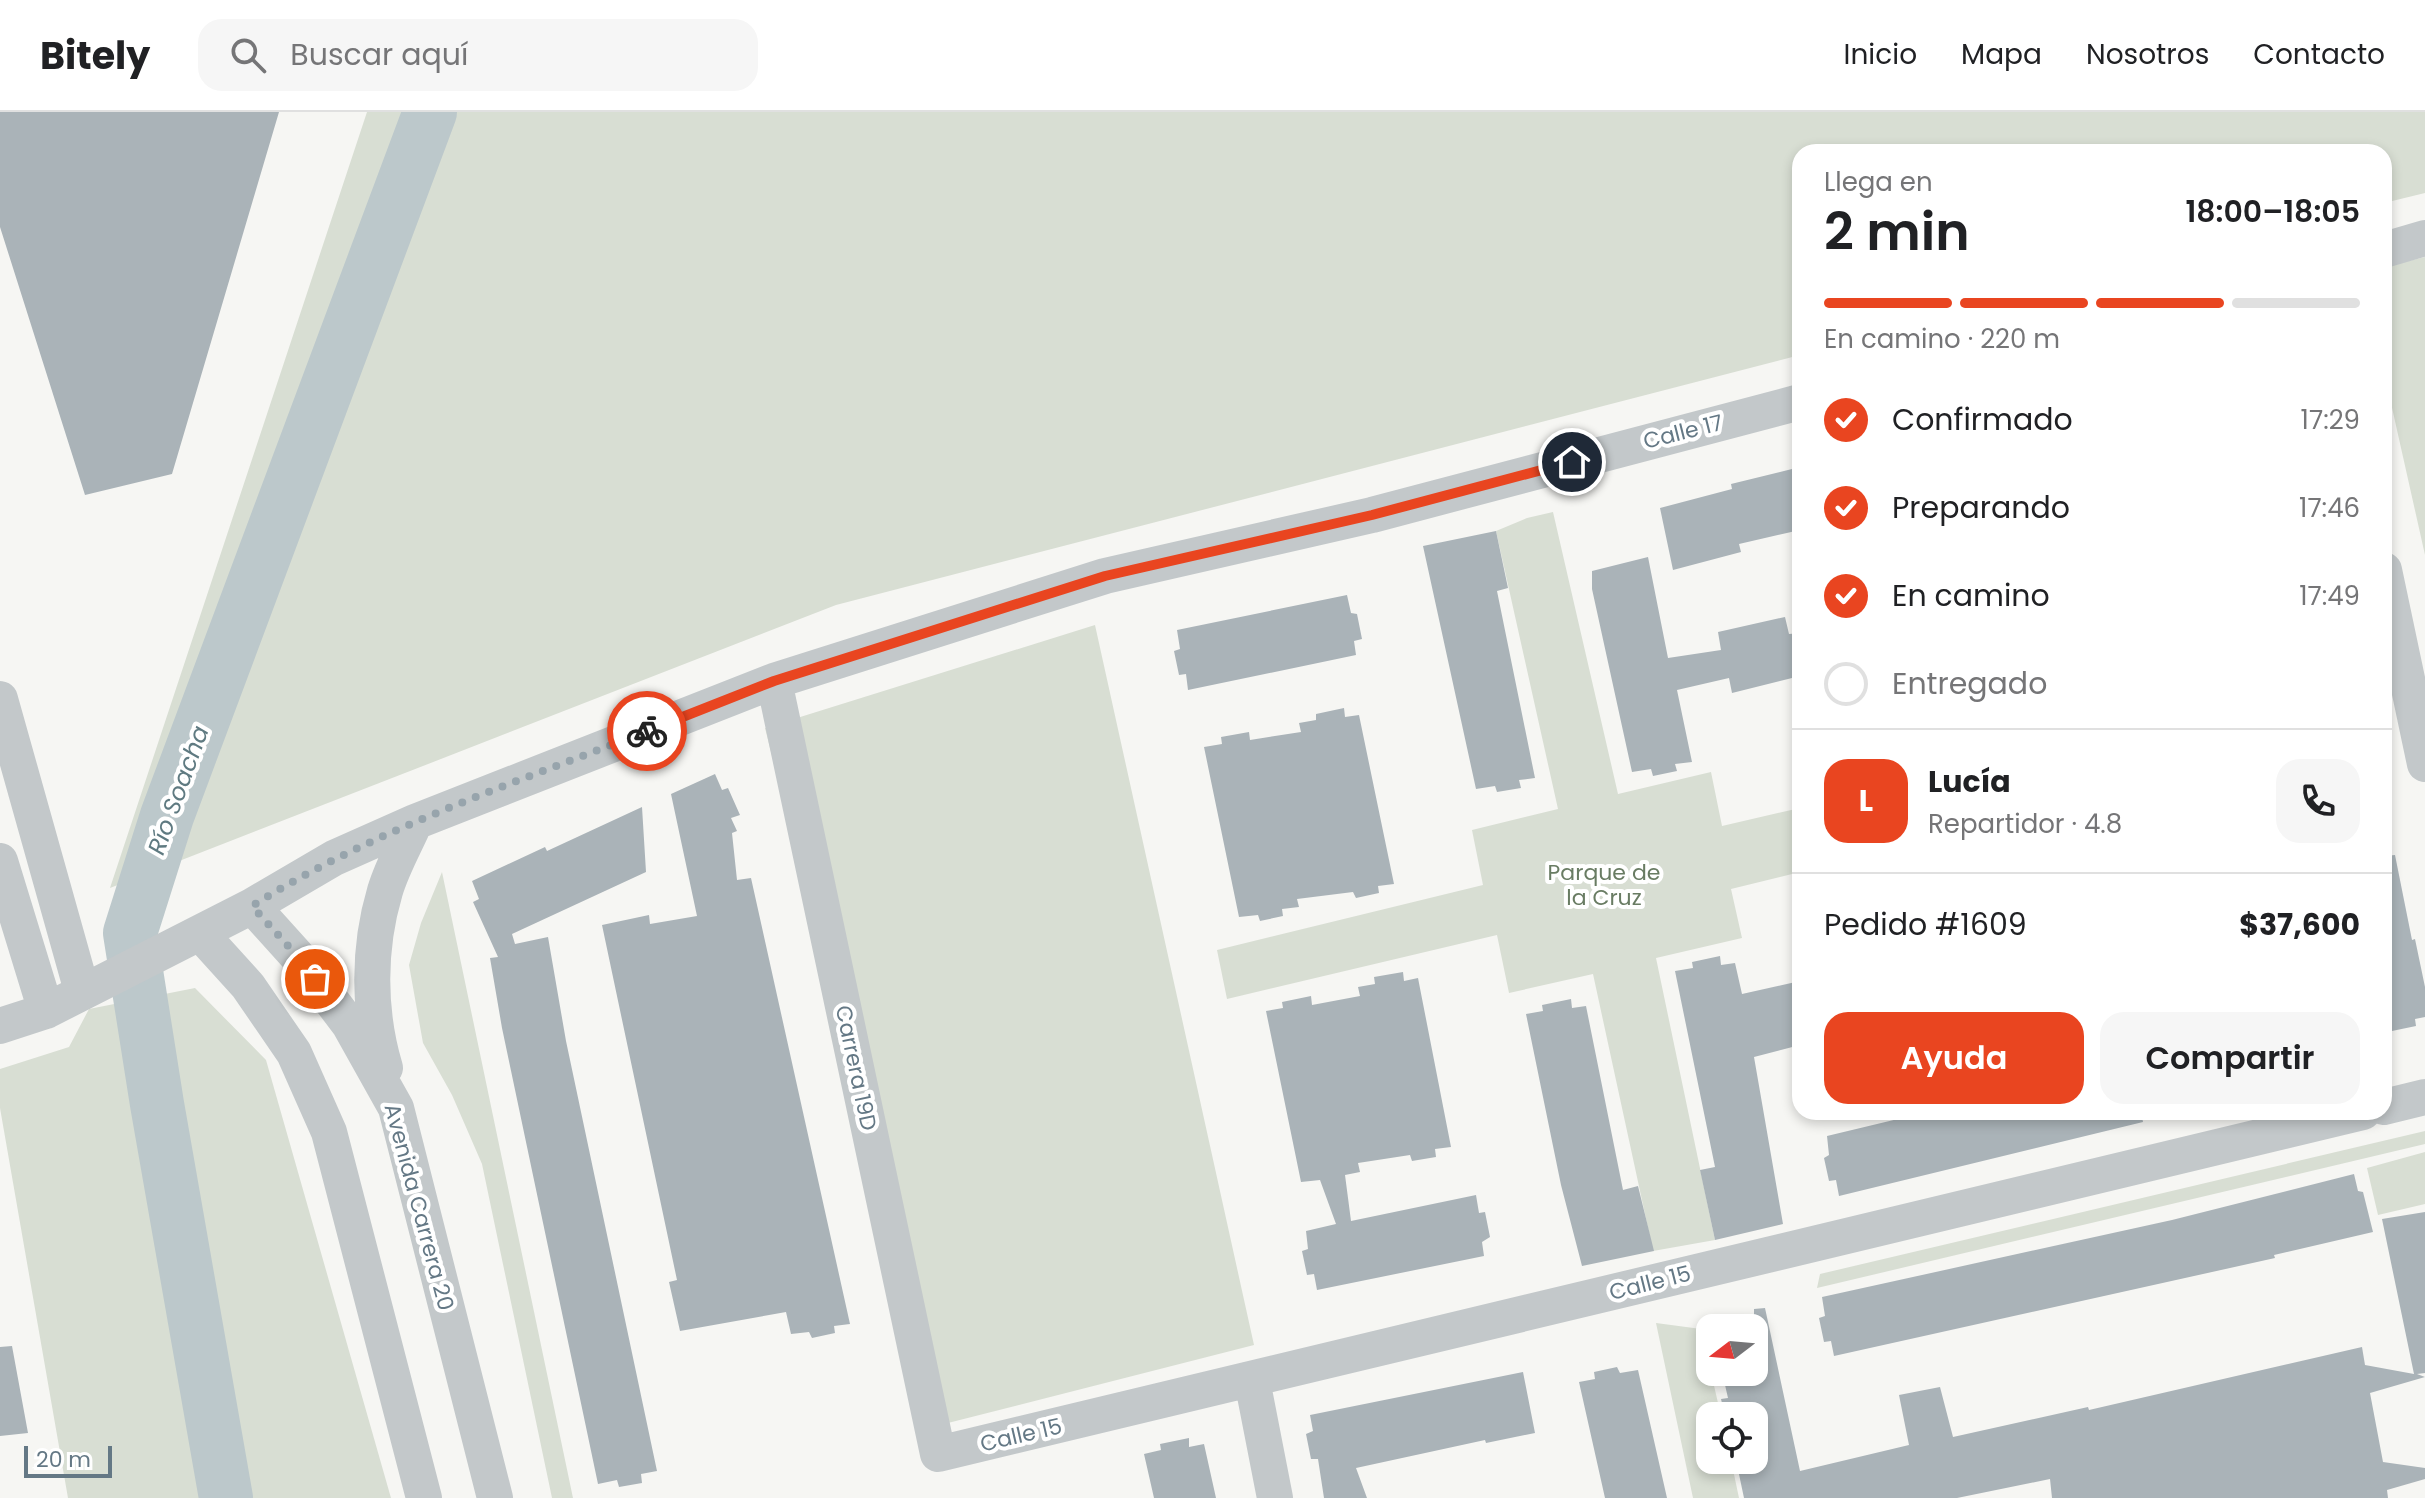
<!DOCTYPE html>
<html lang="es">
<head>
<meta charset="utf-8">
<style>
	body { margin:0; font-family:Poppins,sans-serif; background:#f6f6f6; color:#202124; height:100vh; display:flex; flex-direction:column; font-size:30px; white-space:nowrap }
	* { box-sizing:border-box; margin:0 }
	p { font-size:26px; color:#757577 }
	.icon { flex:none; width:44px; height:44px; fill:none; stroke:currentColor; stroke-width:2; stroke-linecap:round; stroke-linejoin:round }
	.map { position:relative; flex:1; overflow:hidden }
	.side { position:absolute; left:1792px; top:32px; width:600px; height:976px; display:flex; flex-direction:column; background:#fff; border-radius:24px; box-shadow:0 4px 12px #0003 }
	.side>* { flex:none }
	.needle { width:52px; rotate:254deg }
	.buttons { position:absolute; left:1696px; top:1202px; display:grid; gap:16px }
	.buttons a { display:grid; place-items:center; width:72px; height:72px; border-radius:16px; background:#fff; box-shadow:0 4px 12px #0003; font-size:40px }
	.scale { position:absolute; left:24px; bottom:20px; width:88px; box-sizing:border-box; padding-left:8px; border:4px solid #647885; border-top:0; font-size:22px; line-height:28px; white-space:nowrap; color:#647885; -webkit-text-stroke:6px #fff; paint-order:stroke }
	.pin { position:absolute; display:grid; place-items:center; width:68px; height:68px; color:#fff; margin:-34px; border:4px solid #fff; border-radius:50%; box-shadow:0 2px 8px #0007 }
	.courier { position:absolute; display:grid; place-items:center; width:80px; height:80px; margin:-40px; border:6px solid #e94520; border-radius:50%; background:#fff; color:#222; box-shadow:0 2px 10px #0007 }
	.headline em { font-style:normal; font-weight:600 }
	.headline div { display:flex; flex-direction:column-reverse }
	.headline { display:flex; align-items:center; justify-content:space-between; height:136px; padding:0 32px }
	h1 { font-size:52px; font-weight:600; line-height:60px }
	.bar { display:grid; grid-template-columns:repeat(4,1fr); gap:12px 8px; align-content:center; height:96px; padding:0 32px }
	.bar i { height:10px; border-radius:6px; background:#e0e0e0 }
	.bar .active { background:#e94520 }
	.bar p { grid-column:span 4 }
	.line { display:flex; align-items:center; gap:20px; padding:0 32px; border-top:2px solid #e0e0e0 }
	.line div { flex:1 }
	.round { display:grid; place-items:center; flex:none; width:84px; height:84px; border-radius:24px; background:#f6f6f6 }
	ol { padding:0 32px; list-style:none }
	li { display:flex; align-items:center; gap:24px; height:88px }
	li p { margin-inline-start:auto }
	li .icon { padding:8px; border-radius:50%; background:#e94520; color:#fff; stroke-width:4 }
	li:last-child { color:#757577 }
	li i { width:44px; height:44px; border:4px solid #e0e0e0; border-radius:50% }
	.cta { display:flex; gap:16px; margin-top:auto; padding:16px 32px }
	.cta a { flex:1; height:92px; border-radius:24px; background:#e94520; color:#fff; font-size:32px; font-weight:600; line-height:92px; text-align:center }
	.cta a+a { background:#f6f6f6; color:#202124 }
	header { display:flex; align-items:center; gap:48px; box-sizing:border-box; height:112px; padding:0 40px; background:#fff; border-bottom:2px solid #e0e0e0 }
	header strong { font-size:38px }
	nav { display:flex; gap:44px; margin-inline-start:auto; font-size:28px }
	.search { width:560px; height:72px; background:#f6f6f6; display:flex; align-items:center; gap:20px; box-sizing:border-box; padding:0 28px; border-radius:24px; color:#757577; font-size:30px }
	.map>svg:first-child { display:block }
	.green { fill:#d8ded3 }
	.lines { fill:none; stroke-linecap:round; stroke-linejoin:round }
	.river { stroke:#bcc8cb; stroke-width:54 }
	.building { fill:#aab3b8 }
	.minor { stroke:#c3c8ca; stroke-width:36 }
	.done { stroke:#97a4ac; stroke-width:8; stroke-dasharray:0 14.4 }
	.route { stroke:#e94520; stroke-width:10 }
	.labels { text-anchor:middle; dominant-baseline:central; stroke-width:8; stroke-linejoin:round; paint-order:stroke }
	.street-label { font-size:22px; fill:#647885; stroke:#fff }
	.park-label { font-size:22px; fill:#697c63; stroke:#fff }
	.water-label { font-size:24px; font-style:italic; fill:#5f7a81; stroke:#fff }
</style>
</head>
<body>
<header>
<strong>Bitely</strong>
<div class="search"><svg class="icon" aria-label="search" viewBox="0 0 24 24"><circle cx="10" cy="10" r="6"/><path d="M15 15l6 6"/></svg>Buscar aquí</div>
<nav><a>Inicio</a><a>Mapa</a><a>Nosotros</a><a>Contacto</a></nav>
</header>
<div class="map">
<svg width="2425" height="1386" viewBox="0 0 2425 1386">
	<rect width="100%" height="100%" fill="#f6f6f3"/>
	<path class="green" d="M367 0H2425V81L2384 91V40H1800V243L836 493 110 776Z
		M2425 145V443L2384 260V155Z
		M1553 400 1618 682 1711 660 1722 714 1800 696V760L1731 777 1742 826 1656 846 1715 1128 1653 1139 1593 862 1509 881 1497 823 1227 887 1217 838 1483 773 1472 718 1558 697 1496 419 1527 406Z
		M1095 513 1254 1233 940 1313 765 616Z
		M442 760 573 1386H552L482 1052 452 983 423 931 409 853 421 811Z
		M195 876 266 948 391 1386H68L0 996V957L69 935 89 897Z
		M2425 1019V1032L1817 1176 1820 1162Z
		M2425 1040V1092L2378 1103 2367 1056Z
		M1656 1211 1701 1217 1721 1304H1710V1348H1731L1739 1386H1693Z"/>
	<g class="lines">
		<path class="river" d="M226 1386 157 992 130 821 167 704 430 0"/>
	</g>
	<path class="building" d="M0 0H279L172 362 85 383 0 115Z
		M1800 355V418L1739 432 1741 440 1673 458 1660 396 1732 377 1731 372Z
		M1496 419 1508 476 1497 479 1535 666 1519 668 1521 676 1497 680 1495 674 1476 677 1423 434Z
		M1648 445 1668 546 1721 538 1718 520 1785 505 1789 522 1800 521V564L1732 581 1729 566 1677 578 1692 650 1675 652 1677 659 1653 664 1651 657 1632 660 1592 477V459Z
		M1347 483 1351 501 1357 502 1362 527 1354 529 1356 543 1188 578 1186 562 1179 563 1174 539 1180 537 1177 518Z
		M1344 596 1345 605 1359 603 1394 772 1378 774 1379 781 1356 786 1353 780 1297 787 1299 795 1282 797 1283 804 1260 809 1258 803 1239 805 1204 635 1222 632 1221 625 1249 620 1250 628 1301 620 1299 611 1316 608V602Z
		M715 662 722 678 728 676 740 703 731 706 737 719 732 721 737 768 751 766 850 1212 834 1214 835 1221 812 1226 809 1220 791 1222 786 1200 680 1219 669 1170 677 1168 602 813 649 803 650 812 697 804 671 682Z
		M642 695 646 760 512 822 515 832 548 825 566 929 657 1359 641 1362 642 1371 619 1375 617 1368 598 1372 502 916 490 846 498 845 473 790 479 787 472 769 545 735 547 739Z
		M2395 743 2412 828 2415 827 2425 875V905L2415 907 2416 914 2392 919 2390 912 2384 913V744Z
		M1720 844 1721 853 1735 851 1742 882 1800 869V933L1754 945 1783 1112 1715 1128 1700 1058 1715 1055 1675 859 1693 856 1692 850Z
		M1403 860 1404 869 1418 866 1451 1035 1435 1037 1436 1045 1412 1049 1410 1043 1358 1051 1360 1060 1345 1063 1351 1109 1476 1083 1479 1101 1485 1100 1490 1125 1482 1130 1484 1144 1317 1178 1314 1162 1307 1163 1302 1139 1308 1137 1306 1119 1336 1112 1320 1068 1301 1070 1266 899 1283 896 1282 890 1311 884 1312 893 1360 884 1358 875 1375 872 1374 865Z
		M1571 887 1572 896 1586 894 1623 1078 1638 1074 1654 1139 1582 1154 1561 1073 1526 902 1543 899 1542 893Z
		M1927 1000H2141L2143 1010 1839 1084 1836 1068 1829 1069 1824 1046 1829 1043 1827 1024Z
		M2354 1062 2358 1079 2363 1080 2373 1120 2274 1143 2275 1146 1834 1244 1831 1229 1824 1230 1819 1206 1825 1204 1822 1185 2172 1108Z
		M2425 1100V1261L2417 1262 2425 1265 2370 1281 2383 1350 2425 1356V1367L2387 1378 2388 1386H2052L2050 1367 1957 1386H1744L1736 1348H1754V1304H1725L1721 1287 1728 1286 1722 1260H1754V1197L1765 1196 1800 1359 1909 1333 1899 1283 1940 1275 1953 1325 2088 1295 2089 1298 2362 1235 2365 1253 2414 1262 2382 1107Z
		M12 1234 28 1321 0 1324V1235Z
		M1617 1255 1620 1261 1638 1258 1667 1386H1605L1579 1270 1595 1267 1594 1260Z
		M1523 1260 1535 1321 1486 1331 1485 1328 1356 1356 1367 1386H1324L1318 1347H1311L1306 1322 1313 1319 1310 1303Z
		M1189 1326V1335L1204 1332 1216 1386H1154L1144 1342 1161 1338 1160 1332Z"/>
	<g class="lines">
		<path class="minor" d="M2384 138 2425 126
			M2384 458 2425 652
			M774 569 938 1342 2363 1000
			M0 587 82 879
			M0 749 46 899
			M252 794 298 845 349 912 396 996 495 1386
			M200 821 248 874 294 941 329 1020 424 1386
			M0 914 46 899 252 794 334 746 415 710 774 569 1105 464 1372 403 1800 290
			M385 956C368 899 368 836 385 779 392 755 405 733 415 710
			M2384 995 2425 985
			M1252 1268 1275 1386"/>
	</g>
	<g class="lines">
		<path class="done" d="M315 867 298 845 252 794C374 717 513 672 647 619"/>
		<path class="route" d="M647 619 774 569 1105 464 1372 403 1572 350"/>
	</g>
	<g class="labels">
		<g class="street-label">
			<text transform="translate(1683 320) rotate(-14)">Calle 17</text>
			<text transform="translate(856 956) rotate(78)">Carrera 19D</text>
			<text transform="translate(419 1095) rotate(75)">Avenida Carrera 20</text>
			<text transform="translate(1650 1171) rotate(-14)">Calle 15</text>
			<text transform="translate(1021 1323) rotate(-13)">Calle 15</text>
		</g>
		<g class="park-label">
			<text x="1604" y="760">Parque de<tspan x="1604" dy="25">la Cruz</tspan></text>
		</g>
		<g class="water-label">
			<text transform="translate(178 678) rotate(-70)">Río Soacha</text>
		</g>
	</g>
</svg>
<div class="buttons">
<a><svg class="needle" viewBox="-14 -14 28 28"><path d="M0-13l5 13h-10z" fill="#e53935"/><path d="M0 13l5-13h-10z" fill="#757577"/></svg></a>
<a><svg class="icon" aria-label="locate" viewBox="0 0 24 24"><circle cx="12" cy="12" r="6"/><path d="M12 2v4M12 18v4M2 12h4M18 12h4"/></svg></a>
</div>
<div class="scale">20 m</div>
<div class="pin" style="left:315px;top:867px;background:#ea580c"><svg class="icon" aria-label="bag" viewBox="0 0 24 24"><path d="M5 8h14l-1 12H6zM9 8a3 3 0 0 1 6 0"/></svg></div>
<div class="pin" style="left:1572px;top:350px;background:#1f2937"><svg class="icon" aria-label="home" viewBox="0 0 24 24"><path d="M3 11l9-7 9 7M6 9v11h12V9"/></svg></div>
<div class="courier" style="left:647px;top:619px"><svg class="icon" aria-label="bike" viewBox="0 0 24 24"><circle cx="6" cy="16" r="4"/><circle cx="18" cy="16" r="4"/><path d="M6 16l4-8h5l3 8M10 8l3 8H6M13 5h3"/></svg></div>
<section class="side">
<div class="headline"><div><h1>2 min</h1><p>Llega en</p></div><em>18:00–18:05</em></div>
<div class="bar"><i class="active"></i><i class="active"></i><i class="active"></i><i></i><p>En camino · 220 m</p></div>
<ol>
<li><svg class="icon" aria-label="check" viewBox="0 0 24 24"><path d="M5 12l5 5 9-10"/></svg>Confirmado<p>17:29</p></li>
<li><svg class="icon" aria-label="check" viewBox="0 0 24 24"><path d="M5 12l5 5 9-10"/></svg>Preparando<p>17:46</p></li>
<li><svg class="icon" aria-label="check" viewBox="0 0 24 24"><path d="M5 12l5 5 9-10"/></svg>En camino<p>17:49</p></li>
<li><i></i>Entregado</li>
</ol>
<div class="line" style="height:144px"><b class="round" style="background:#e94520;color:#fff">L</b><div><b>Lucía</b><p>Repartidor · 4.8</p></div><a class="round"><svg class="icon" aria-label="phone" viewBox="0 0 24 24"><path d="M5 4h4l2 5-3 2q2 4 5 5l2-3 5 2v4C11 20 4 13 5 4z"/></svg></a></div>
<div class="line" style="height:104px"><div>Pedido #1609</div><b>$37,600</b></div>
<div class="cta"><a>Ayuda</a><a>Compartir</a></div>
</section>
</div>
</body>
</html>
